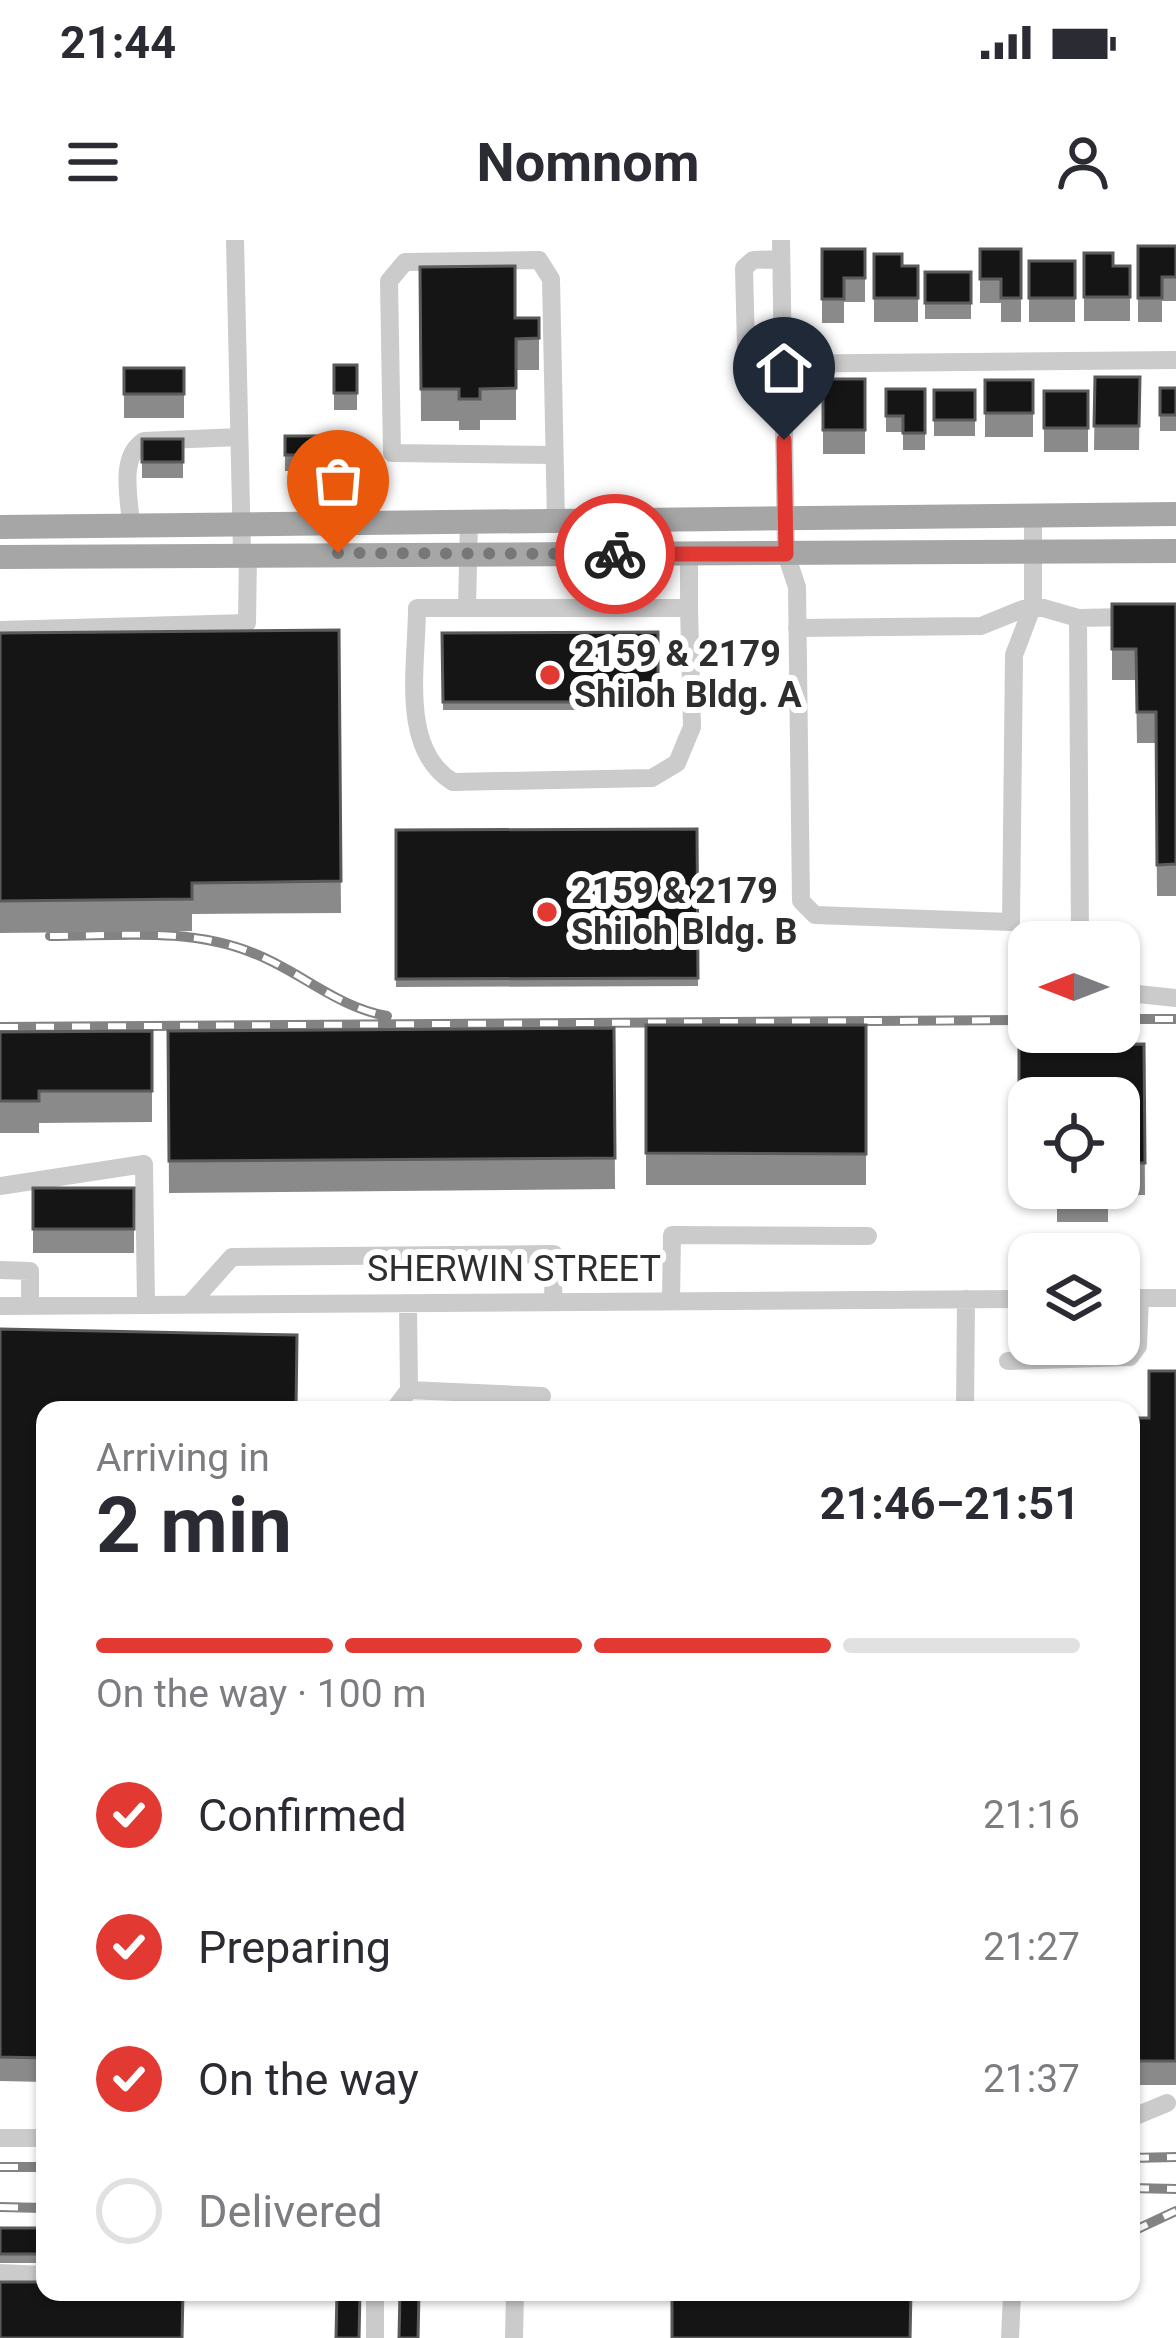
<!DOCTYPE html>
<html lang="en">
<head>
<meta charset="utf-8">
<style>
	body { margin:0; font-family:Roboto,sans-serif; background:#f7f7f7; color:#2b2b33; height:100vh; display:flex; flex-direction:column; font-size:45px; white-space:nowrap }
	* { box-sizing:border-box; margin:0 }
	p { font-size:39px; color:#7c7c81 }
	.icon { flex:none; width:66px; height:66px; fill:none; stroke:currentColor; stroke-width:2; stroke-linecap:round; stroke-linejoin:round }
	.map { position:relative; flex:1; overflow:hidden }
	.side { position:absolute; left:36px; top:1161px; width:1104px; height:900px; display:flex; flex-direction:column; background:#fff; border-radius:24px; box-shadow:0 3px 9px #0004 }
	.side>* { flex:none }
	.needle { width:78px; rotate:270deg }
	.buttons { position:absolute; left:1008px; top:681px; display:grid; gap:24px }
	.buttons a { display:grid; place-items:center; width:132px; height:132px; border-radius:24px; background:#fff; box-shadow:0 3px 9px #0004; font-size:60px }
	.pin { position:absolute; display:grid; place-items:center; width:102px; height:102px; color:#fff; margin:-123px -51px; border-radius:50% 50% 50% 0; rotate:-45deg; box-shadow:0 0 12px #0007 }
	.pin .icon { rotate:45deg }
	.courier { position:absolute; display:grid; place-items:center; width:120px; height:120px; margin:-60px; border:9px solid #e23933; border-radius:50%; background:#fff; color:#222; box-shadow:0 3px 15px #0007 }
	.head em { font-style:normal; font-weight:700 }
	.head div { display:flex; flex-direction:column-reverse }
	.head { display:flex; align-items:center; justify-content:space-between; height:204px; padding:0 60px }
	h1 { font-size:78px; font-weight:700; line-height:90px }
	.bar { display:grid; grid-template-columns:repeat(4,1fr); gap:18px 12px; align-content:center; height:144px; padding:0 60px }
	.bar i { height:15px; border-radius:9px; background:#e1e1e2 }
	.bar .current { background:#e23933 }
	.bar p { grid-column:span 4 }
	ol { padding:0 60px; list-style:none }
	li { display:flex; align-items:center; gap:36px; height:132px }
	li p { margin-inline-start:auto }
	li .icon { padding:12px; border-radius:50%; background:#e23933; color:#fff; stroke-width:4 }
	li:last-child { color:#7c7c81 }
	li i { width:66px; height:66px; border:6px solid #e1e1e2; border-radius:50% }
	.status { display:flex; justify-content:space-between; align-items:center; height:84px; padding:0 60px; background:#fff; direction:ltr }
	.status svg { height:33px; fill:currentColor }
	header { display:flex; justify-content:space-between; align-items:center; height:156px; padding:0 60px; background:#fff; font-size:54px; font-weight:700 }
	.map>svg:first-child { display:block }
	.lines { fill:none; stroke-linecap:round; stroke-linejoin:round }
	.minor { stroke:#cbcbcb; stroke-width:18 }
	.major { stroke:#a6a6a6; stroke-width:24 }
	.rail-casing { stroke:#838383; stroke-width:10 }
	.rail { stroke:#fff; stroke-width:6; stroke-dasharray:18; stroke-linecap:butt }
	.wall { fill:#8a8a8a; fill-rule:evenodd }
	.building { fill:#151515; stroke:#5b5b5b; stroke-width:3 }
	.done { stroke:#777; stroke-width:12; stroke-dasharray:0 21.6 }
	.route { stroke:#e23933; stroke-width:15 }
	.poi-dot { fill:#e23933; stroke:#fff; stroke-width:4.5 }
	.labels { text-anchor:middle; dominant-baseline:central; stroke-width:12; stroke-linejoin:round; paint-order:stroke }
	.poi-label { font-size:36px; font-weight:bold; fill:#2e2e2e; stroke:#fff; text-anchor:start }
	.street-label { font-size:36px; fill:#2e2e2e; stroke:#fff }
</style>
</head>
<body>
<div class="status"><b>21:44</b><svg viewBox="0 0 49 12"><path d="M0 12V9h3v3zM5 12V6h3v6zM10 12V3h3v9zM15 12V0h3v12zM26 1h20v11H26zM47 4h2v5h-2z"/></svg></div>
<header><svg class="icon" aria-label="menu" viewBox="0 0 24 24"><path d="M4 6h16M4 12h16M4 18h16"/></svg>Nomnom<svg class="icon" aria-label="person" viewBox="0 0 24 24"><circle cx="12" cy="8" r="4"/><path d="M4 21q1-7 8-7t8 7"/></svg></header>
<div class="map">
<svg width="1176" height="2098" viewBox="0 0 1176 2098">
	<rect width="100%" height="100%" fill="#fff"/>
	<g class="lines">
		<path class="minor" d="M235 0 242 313
			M781 0 786 314 797 347 801 661 815 675 1011 682 1014 415 1033 365V275
			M781 19 753 20 744 28 746 107 759 124 1176 120
			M553 215 392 213 389 41 405 22 539 20 551 39 556 281
			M469 281 467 368H689V314
			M131 286C130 260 118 217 144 201L239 197
			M467 368H417C417 425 399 509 453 542L652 538 677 523 692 487 689 368
			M1078 378 1080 702
			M797 388 981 386 1033 365 1078 378 1176 376
			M0 390 247 383 248 313
			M1119 752 1176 758
			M0 946 144 924 146 1065
			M0 1030 30 1031V1066
			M1119 1058H1176
			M671 1061 672 995 868 996
			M190 1064 232 1017 554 1014 553 1062
			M0 1066 1029 1059
			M1008 1121 1130 1117 1138 1106 1140 1058
			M409 1150 542 1156
			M394 1170 409 1150 408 1063
			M965 1170 966 1059
			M1131 1878 1167 1863
			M0 1898H45
			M0 2033 45 2035
			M375 2052V2098
			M514 2098 515 2052
			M1010 2098 1012 2055"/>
		<path class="major" d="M0 287 1176 274
			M0 317 1176 311"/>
		<defs>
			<path id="rail" d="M50 696C118 696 189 687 253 713 300 731 336 767 387 776
				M1119 779H1176
				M0 787 1029 780
				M1131 1918 1176 1917
				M0 1927H45
				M1131 1948 1176 1949
				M0 1967 45 1968
				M1131 1992 1176 1971
				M879 2057 986 2052"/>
		</defs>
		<use href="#rail" class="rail-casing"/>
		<use href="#rail" class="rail"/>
	</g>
	<path class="wall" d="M1138 6H1176V61H1162V82H1138Z
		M822 9H865V62H844V83H822Z
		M980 9H1021V82H1001V63H980Z
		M1084 13 1113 26H1130V81H1084Z
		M874 14 902 26H918V82H874Z
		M1029 21H1075V82H1029Z
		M420 27 515 78 539 98V130H516V180H480V190H459V181H421Z
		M925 32H971V79H925Z
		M334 125H357V170H334Z
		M124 128H184V178H124Z
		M1095 137H1140L1139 210H1094Z
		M823 139H865V214H823Z
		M985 140H1033V197H985Z
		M1160 148H1176V191H1160Z
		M886 149H925V210H903V192H886Z
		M934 150H975V196H934Z
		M1044 151H1088V212H1044Z
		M285 196H335V231H285Z
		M142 199H183V238H142Z
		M1112 364H1176V656H1157L1156 503H1137L1136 440H1112Z
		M339 390 341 673 192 674V691L0 693V393Z
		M658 392V470H443L442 393Z
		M697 589 698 746 396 747V590Z
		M646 785H866V945H646Z
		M614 788 615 949 169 953 168 791Z
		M152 791V882L39 883V893H0V792Z
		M1144 804 1145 955H1108V982H1057V956H1019V805ZM1029 858H1119V948H1029Z
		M33 948H134V1013H33Z
		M0 1089 45 1170V1842L0 1841Z
		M1176 1131V1845H1131V1178H1149Z
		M0 1988H45V2023H0Z"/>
	<path class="building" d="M1138 6H1176V37H1162V58H1138Z
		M822 9H865V38H844V59H822Z
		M980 9H1021V58H1001V39H980Z
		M1084 13H1113V26H1130V57H1084Z
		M874 14H902V26H918V58H874Z
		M1029 21H1075V58H1029Z
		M515 26V78H539V98L516 99V148L480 149V159H459V149H421L420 27Z
		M925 32H971V63H925Z
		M334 125H357V153H334Z
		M124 128H184V154H124Z
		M1095 137H1140L1139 186H1094Z
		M823 139H865V190H823Z
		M985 140H1033V173H985Z
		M1160 148H1176V175H1160Z
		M886 149H925V193H903V176H886Z
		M934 150H975V180H934Z
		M1044 151H1088V188H1044Z
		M285 196H335V215H285Z
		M142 199H183V222H142Z
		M1112 364H1176V624L1157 625 1156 472H1137L1136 409H1112Z
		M339 390 341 641 192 643V659L0 661V393Z
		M658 392V462H443L442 393Z
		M697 589 698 738 396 739V590Z
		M646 785H866V914L646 913Z
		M614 788 615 918 169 921 168 791Z
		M152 791V851H39V861H0V792Z
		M1144 804 1145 923H1119V858H1029V924H1019V805Z
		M33 948H134V989H33Z
		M1057 948H1108V950L1057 951Z
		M0 1089 297 1095 296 1170H45V1818L0 1817Z
		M1149 1131H1176V1821H1131V1178H1149Z
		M0 1988H45V2014H0Z
		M0 2042H45V2052H183L182 2098H0Z
		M337 2052H360L359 2098H336Z
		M400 2052H419L418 2098H399Z
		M672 2052H911L910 2098H672Z"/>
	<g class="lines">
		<path class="done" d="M338 313 615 314"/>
		<path class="route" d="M615 314H786L784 200"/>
	</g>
	<g class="poi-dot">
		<circle cx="550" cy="435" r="12"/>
		<circle cx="547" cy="672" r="12"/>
	</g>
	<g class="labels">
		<g class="poi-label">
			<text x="574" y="414">2159 &amp; 2179<tspan x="574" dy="41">Shiloh Bldg. A</tspan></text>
			<text x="571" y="651">2159 &amp; 2179<tspan x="571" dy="41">Shiloh Bldg. B</tspan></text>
		</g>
		<g class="street-label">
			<text x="514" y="1029">SHERWIN STREET</text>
		</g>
	</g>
</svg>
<div class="buttons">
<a><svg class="needle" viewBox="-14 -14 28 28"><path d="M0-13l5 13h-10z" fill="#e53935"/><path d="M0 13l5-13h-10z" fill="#7c7c81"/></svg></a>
<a><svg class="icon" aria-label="locate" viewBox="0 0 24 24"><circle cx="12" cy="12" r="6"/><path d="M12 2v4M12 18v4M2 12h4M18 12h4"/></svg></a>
<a><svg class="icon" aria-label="layers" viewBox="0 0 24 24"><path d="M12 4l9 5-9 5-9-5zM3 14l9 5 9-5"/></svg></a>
</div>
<div class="pin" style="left:338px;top:313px;background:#ea580c"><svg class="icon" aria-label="bag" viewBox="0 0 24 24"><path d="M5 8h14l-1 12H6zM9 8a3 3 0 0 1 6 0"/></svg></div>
<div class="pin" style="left:784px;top:200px;background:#1f2937"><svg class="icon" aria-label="home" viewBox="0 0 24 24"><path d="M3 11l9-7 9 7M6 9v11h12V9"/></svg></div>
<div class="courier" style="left:615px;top:314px"><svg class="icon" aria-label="bike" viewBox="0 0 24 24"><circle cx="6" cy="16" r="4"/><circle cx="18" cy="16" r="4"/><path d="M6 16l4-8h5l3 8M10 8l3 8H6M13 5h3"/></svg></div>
<section class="side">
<div class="head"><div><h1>2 min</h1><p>Arriving in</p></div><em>21:46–21:51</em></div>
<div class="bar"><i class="current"></i><i class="current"></i><i class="current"></i><i></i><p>On the way · 100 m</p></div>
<ol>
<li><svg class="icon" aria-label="check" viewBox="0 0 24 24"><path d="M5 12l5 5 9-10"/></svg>Confirmed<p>21:16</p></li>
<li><svg class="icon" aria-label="check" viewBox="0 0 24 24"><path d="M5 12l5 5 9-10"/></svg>Preparing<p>21:27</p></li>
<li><svg class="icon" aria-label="check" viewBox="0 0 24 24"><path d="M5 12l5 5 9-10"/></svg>On the way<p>21:37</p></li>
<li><i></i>Delivered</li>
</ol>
</section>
</div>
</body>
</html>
